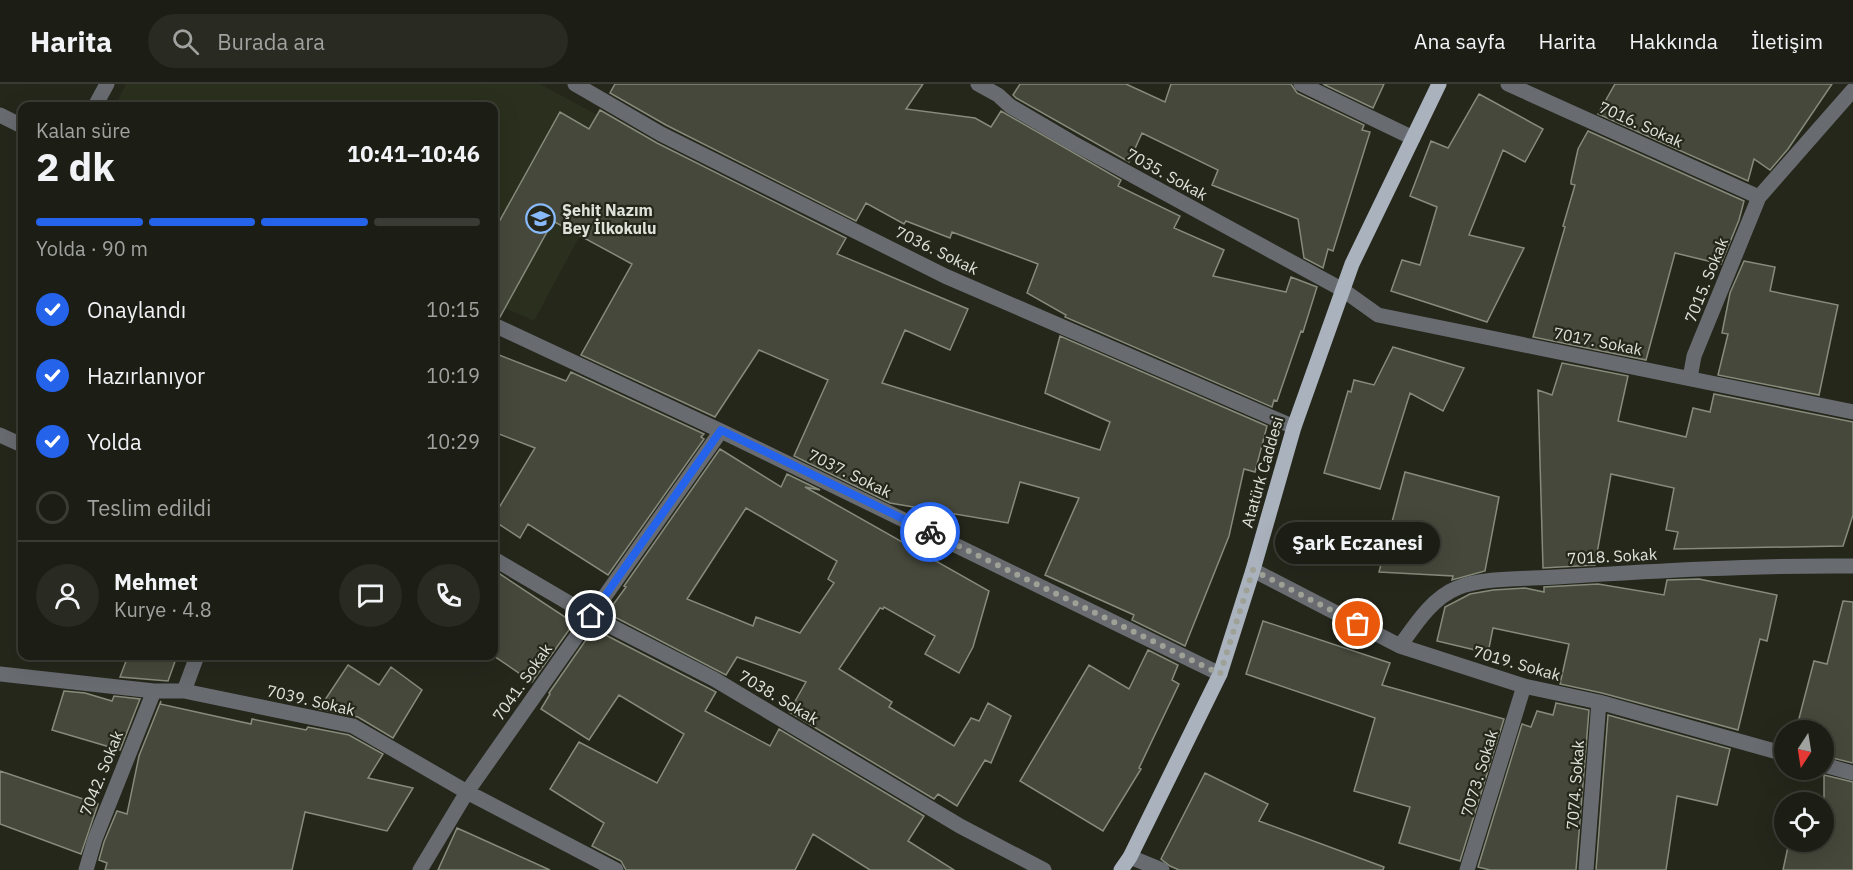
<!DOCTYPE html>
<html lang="tr">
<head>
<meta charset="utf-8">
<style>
	body { margin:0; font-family:"IBM Plex Sans",sans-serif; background:#292a22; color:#f1f3f6; height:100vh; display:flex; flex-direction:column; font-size:22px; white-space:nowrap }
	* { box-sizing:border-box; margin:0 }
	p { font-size:20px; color:#a0a2a0 }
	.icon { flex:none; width:33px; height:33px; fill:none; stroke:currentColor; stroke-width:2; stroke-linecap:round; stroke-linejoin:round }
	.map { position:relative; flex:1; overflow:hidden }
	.sheet { position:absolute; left:18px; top:18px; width:480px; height:558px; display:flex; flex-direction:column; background:#1c1d14; border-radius:12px; box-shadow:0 6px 24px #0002,0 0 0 2px #3a3b34 }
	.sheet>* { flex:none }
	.needle { width:39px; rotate:192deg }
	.fabs { position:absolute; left:1774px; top:636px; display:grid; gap:12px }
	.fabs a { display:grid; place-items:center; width:60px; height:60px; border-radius:50%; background:#1c1d14; box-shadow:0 6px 24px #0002,0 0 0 2px #3a3b34; font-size:30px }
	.pin { position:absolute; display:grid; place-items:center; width:51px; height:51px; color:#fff; margin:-26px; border:3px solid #fff; border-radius:50%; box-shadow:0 2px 6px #0007 }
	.courier { position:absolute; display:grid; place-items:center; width:60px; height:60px; margin:-30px; border:4px solid #2563eb; border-radius:50%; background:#fff; color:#222; box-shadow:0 2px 8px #0007 }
	.bubble { position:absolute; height:42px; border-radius:21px; background:#1c1d14; box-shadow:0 6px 24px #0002,0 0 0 2px #3a3b34; font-size:20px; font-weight:700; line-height:42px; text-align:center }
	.overview em { font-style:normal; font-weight:700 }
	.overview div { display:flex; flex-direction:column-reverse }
	.overview { display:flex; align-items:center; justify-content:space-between; height:102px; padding:0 18px }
	h1 { font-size:39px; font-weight:700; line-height:45px }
	.bar { display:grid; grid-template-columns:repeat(4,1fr); gap:9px 6px; align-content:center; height:72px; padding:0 18px }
	.bar i { height:8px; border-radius:4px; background:#3a3b34 }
	.bar .selected { background:#2563eb }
	.bar p { grid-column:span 4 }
	.line { display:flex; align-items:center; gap:15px; padding:0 18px; border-top:2px solid #3a3b34 }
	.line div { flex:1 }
	.round { display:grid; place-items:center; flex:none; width:63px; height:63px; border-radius:32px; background:#292a22 }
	ol { padding:0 18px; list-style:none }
	li { display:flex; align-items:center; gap:18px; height:66px }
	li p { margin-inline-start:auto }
	li .icon { padding:6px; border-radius:50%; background:#2563eb; color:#fff; stroke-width:4 }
	li:last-child { color:#a0a2a0 }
	li i { width:33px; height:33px; border:3px solid #3a3b34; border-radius:50% }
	header { display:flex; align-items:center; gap:36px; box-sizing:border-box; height:84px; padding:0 30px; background:#1c1d14; border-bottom:2px solid #3a3b34 }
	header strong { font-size:28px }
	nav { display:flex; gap:33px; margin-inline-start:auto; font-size:21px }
	.search { width:420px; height:54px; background:#292a22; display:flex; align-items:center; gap:15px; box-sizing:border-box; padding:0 21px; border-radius:33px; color:#a0a2a0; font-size:22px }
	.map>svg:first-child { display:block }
	.built { fill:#2b2f1d }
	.building { fill:#45483a; stroke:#878b7c; stroke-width:1.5; fill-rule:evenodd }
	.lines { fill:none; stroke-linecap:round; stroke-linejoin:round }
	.minor { stroke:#686c71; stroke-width:15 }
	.major { stroke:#aab2be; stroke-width:15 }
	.done { stroke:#9ea196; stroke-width:6; stroke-dasharray:0 10.8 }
	.route { stroke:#2563eb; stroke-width:8 }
	.labels { text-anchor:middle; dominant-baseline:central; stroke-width:4.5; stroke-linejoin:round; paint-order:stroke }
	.street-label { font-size:16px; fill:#dfe2d9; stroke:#25271b }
	.poi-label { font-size:16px; font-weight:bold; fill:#dfe2d9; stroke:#25271b; text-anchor:start }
</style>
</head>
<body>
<header>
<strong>Harita</strong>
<div class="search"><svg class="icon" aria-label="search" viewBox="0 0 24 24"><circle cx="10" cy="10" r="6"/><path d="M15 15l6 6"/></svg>Burada ara</div>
<nav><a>Ana sayfa</a><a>Harita</a><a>Hakkında</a><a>İletişim</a></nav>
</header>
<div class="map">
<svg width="1853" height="786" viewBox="0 0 1853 786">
	<rect width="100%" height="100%" fill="#25271b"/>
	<path class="built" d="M126 0H540L634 51 534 237 494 219V22H115Z"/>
	<path class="building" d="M615 0H923L906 25 975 34 991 43 1001 27 1121 96 1118 102 1180 132 1174 144 1224 166 1213 192 1286 208 1291 193 1317 203 1303 248 1301 247 1277 317 1274 316 1272 323 1065 233 1066 231 1027 209 1038 180 952 148 950 154 906 137 904 140 866 119 856 137 666 41 610 9Z
		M1020 0H1126L1165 18 1171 0H1291L1297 9 1364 41 1362 46 1370 48 1333 167 1328 165 1323 184 1304 174 1298 135 1212 101 1218 86 1142 49 1129 78 1016 14 1013 11Z
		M1323 0H1384L1373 24Z
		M1615 0H1832L1788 65 1770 86 1754 75 1748 97 1598 30Z
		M1479 10 1543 45 1525 78 1503 66 1469 151 1524 164 1487 238 1391 207 1402 176 1420 181 1437 123 1410 112 1431 57 1448 64Z
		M600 26 657 59 846 154 837 170 968 225 950 266 905 246 882 299 1100 366 1110 338 1045 309 1060 252 1267 342 1255 388 1244 385 1229 452 1185 562 1132 536 1134 531 1045 491 1079 414 1020 398 1008 439 890 419 794 372 828 296 759 266 715 333 581 271 632 180 553 137 500 233 494 231V147L560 28 589 45Z
		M1588 47 1744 117 1739 136 1721 180 1675 169 1646 276 1533 253 1565 143 1563 142 1575 101 1571 100V97L1578 65Z
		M1744 177 1775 183 1770 207 1838 221 1819 311 1718 291 1728 250 1722 249 1730 209Z
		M1393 263 1464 284 1443 327 1410 309 1380 405 1324 389 1348 307 1351 308 1354 296 1374 301Z
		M494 269 566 297 571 288 704 350 701 353 704 355 608 491 528 440 520 454 494 437V432L535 364 494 348Z
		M1562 279 1628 292 1618 337 1686 353 1693 324 1710 328 1714 310 1853 338V431L1843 462 1674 465 1678 448 1666 446 1674 404 1611 390 1595 481 1543 484 1538 306 1552 311Z
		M720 365 781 403 787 390 820 406 805 403 989 507 973 563 959 589 925 570 935 552 884 523 883 525 880 524 839 585 892 618 889 623 954 662 971 634 979 637 988 619 1011 632 991 679 985 676 957 722 938 710 934 715 789 628 806 598 737 573 726 591 607 529 626 503 624 502ZM746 424 837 477 828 495 834 499 800 549 756 533 753 542 687 515Z
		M1405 388 1499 413 1485 487 1452 496 1453 492 1379 488Z
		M494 486 574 539 532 598 494 572Z
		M1699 495 1777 511 1767 557 1760 555 1738 646 1602 609 1560 600 1569 560 1493 544 1488 569 1437 557 1445 523 1470 510 1493 506 1525 504 1544 508V503L1598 500 1664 511 1667 496Z
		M1843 517 1853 518V679L1824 672V646H1796L1814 577 1827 580Z
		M1263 537 1390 579 1382 601 1504 635 1460 777 1399 759 1410 723 1354 707 1375 634 1246 590Z
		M596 546 716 608 705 627 770 662 779 645 924 732 908 757 954 786H870L813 750 795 786H626L621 777 592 762 604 739 550 705 579 658 657 699 684 650 619 611 589 656 541 625 550 610 549 609 590 550 593 551Z
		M1148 566 1178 581 1172 596 1179 600 1139 684 1141 685 1103 747 1020 697 1089 581 1129 605Z
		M128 572H177L168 597 120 593Z
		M348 581 379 601 391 583 422 606 393 654 358 633 319 625Z
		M64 607 85 609 112 617 114 612 140 615 120 666 52 646Z
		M161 617 160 620 251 640 252 635 306 646 308 643 349 651 383 670 368 694 413 704 387 747 305 728 292 786H105L107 779 99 776 104 758 117 727 127 730 139 672Z
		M1556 619 1589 626 1576 786H1490L1478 783 1522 640 1531 643 1537 627 1553 631Z
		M1608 631 1730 665 1717 721 1677 712 1666 786H1596Z
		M0 687 98 720 81 770 0 740Z
		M1205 689 1268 720 1259 737 1384 783 1383 786H1179L1170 782 1161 775Z
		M1824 691 1853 698V786H1783L1789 758H1824V718H1798L1800 711 1824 717Z
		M457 744 550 786H438Z"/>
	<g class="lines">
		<path class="minor" d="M575 0 661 50 945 192 1294 343
			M978 0 998 11 1010 22 1073 59 1343 206 1378 231 1853 328
			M1301 0 1413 54
			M1508 0 1759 113
			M95 22 107 0
			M0 31 22 42
			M494 241 721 347 1220 590
			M1690 294 1694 272 1759 113 1853 6
			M0 351 22 361
			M494 475 591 532 714 595 960 742 1044 786
			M1253 486 1400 562 1524 602 1599 618 1785 670
			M1400 562C1415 541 1432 514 1457 504 1481 493 1529 495 1556 493 1655 487 1754 481 1853 482
			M0 590 154 607H184L353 642 467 708 616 786
			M184 607 197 572
			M1824 681 1853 689
			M1130 773 1162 786
			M86 786 95 755 154 607
			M420 786 467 708 721 347
			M1467 786 1524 602
			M1586 786 1599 618"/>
		<path class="major" d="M1121 786 1130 773 1220 590 1253 486 1294 343 1352 180 1439 0"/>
	</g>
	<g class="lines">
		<path class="done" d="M930 448 1220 590 1253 486 1358 540"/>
		<path class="route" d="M591 532 721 346 930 448"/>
	</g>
	<defs>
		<symbol id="school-ring" viewBox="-11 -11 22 22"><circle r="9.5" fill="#25271b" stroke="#89bafc" stroke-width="1.5"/><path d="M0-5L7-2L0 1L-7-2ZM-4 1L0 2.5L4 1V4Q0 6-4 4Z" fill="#89bafc"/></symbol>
	</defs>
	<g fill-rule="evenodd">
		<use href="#school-ring" x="524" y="118" width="33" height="33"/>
	</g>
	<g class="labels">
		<g class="street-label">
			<text transform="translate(1641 40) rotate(24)">7016. Sokak</text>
			<text transform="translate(1167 90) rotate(29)">7035. Sokak</text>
			<text transform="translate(937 166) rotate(26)">7036. Sokak</text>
			<text transform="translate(1706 196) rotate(-68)">7015. Sokak</text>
			<text transform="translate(1598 257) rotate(11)">7017. Sokak</text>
			<text transform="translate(1262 388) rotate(-74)">Atatürk Caddesi</text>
			<text transform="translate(850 389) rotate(26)">7037. Sokak</text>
			<text transform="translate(1612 472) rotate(-3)">7018. Sokak</text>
			<text transform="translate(1517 579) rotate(16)">7019. Sokak</text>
			<text transform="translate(522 598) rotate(-55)">7041. Sokak</text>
			<text transform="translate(779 613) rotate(31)">7038. Sokak</text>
			<text transform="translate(311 616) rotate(13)">7039. Sokak</text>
			<text transform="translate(101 689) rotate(-68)">7042. Sokak</text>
			<text transform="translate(1479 689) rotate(-73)">7073. Sokak</text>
			<text transform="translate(1575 701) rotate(-86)">7074. Sokak</text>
		</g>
		<g class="poi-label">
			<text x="562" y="126">Şehit Nazım<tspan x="562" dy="18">Bey İlkokulu</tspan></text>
		</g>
	</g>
</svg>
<div class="fabs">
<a><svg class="needle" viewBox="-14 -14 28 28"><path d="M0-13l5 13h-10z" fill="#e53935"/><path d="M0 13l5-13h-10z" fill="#a0a2a0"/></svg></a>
<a><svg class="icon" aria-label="locate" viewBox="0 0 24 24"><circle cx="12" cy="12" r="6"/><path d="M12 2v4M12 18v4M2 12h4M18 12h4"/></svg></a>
</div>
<div class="pin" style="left:1358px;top:540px;background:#ea580c"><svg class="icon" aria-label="bag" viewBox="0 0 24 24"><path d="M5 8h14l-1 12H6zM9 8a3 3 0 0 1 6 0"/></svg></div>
<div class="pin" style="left:591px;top:532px;background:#1f2937"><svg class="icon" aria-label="home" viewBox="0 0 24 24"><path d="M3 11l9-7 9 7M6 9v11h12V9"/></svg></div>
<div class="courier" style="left:930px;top:448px"><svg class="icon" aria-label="bike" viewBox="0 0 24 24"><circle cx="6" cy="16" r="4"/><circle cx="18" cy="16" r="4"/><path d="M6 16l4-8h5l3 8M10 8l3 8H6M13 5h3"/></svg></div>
<div class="bubble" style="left:1275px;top:438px;width:165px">Şark Eczanesi</div>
<section class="sheet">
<div class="overview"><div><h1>2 dk</h1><p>Kalan süre</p></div><em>10:41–10:46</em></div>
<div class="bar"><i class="selected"></i><i class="selected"></i><i class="selected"></i><i></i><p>Yolda · 90 m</p></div>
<ol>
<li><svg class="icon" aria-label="check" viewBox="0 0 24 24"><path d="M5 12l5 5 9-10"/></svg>Onaylandı<p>10:15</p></li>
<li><svg class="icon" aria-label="check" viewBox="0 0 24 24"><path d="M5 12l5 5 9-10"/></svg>Hazırlanıyor<p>10:19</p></li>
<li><svg class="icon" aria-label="check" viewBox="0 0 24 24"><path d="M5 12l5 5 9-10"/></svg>Yolda<p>10:29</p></li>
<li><i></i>Teslim edildi</li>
</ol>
<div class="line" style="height:108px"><a class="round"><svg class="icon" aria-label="person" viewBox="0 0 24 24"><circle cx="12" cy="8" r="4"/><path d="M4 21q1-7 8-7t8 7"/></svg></a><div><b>Mehmet</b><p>Kurye · 4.8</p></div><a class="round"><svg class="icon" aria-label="chat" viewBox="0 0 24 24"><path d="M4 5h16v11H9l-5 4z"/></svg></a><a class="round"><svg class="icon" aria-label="phone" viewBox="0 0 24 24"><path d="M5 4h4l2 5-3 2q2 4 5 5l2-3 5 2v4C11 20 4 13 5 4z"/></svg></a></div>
</section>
</div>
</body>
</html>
